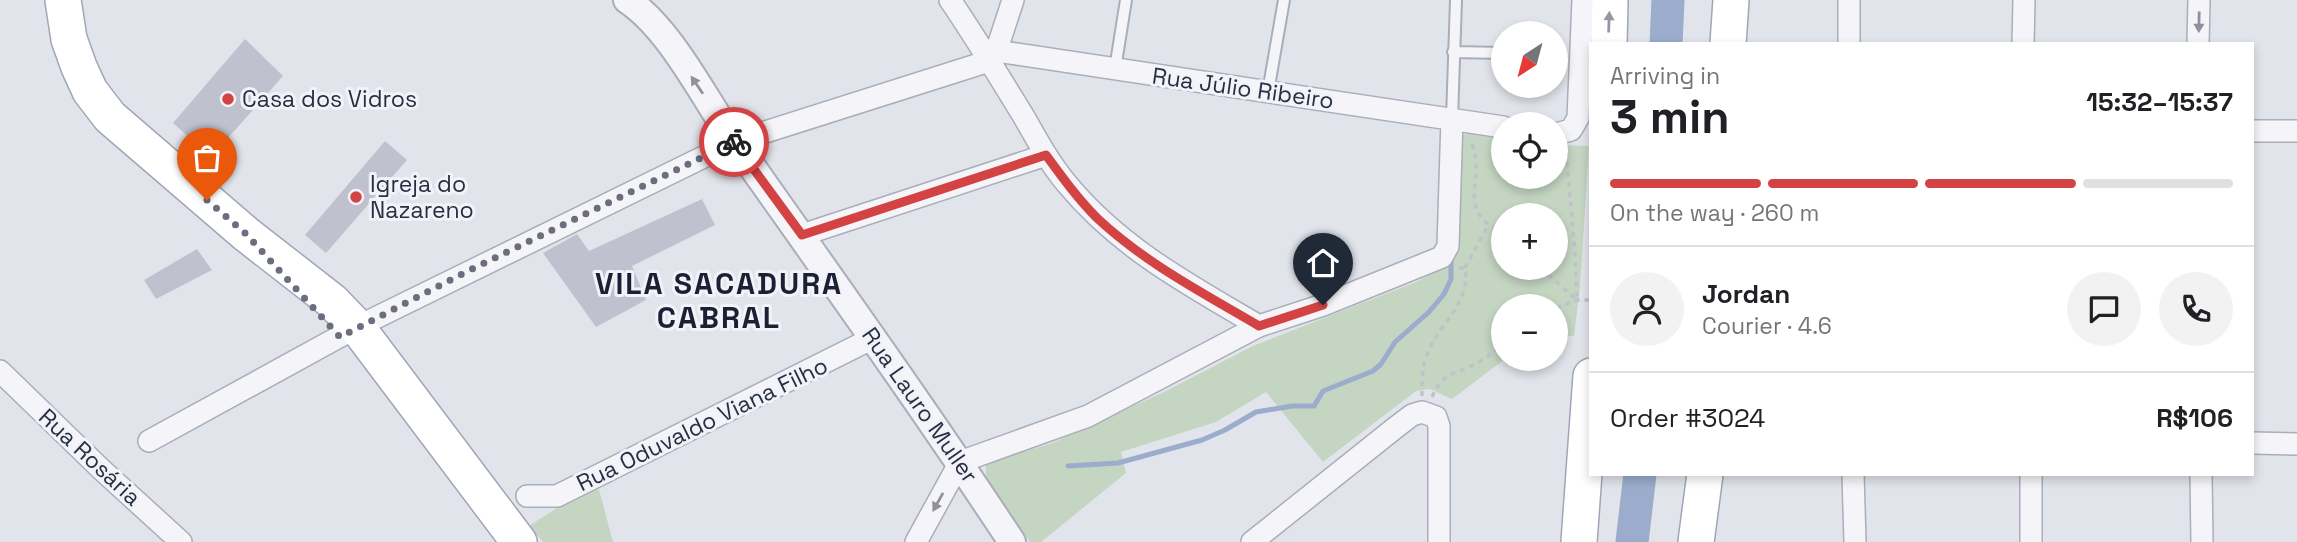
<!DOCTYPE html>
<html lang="en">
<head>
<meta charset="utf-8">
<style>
	body { margin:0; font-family:"Space Grotesk",sans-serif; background:#f2f2f2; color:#202124; height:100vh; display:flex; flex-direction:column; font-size:26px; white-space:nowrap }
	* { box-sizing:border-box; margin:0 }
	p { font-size:23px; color:#757577 }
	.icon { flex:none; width:38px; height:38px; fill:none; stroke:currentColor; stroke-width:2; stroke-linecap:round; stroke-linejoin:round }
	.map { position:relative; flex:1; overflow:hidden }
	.side { position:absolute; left:1589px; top:42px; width:665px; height:434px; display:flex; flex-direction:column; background:#fff; border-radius:0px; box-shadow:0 4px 10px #0003 }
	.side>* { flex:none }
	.needle { width:46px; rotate:216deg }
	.controls { position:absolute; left:1491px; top:21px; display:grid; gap:14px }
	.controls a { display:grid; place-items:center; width:77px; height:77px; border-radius:50%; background:#fff; box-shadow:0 4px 10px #0003; font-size:35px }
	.pin { position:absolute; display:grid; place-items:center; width:60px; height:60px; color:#fff; margin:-72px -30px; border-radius:50% 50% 50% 0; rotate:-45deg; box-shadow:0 0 7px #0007 }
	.pin .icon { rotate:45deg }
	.courier { position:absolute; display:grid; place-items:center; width:70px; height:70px; margin:-35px; border:5px solid #d44343; border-radius:50%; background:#fff; color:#222; box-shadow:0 2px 9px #0007 }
	.head em { font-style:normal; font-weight:700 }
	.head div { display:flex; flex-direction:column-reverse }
	.head { display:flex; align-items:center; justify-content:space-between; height:119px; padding:0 21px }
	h1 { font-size:46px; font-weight:700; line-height:52px }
	.bar { display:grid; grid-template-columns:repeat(4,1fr); gap:10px 7px; align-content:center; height:84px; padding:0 21px }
	.bar i { height:9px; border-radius:5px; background:#e0e0e0 }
	.bar .selected { background:#d44343 }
	.bar p { grid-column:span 4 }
	.line { display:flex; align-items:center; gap:18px; padding:0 21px; border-top:2px solid #e0e0e0 }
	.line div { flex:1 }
	.round { display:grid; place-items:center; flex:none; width:74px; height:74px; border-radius:37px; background:#f2f2f2 }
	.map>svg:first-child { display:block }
	.green { fill:#c4d5c2; fill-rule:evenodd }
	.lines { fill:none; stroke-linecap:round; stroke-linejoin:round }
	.stream { stroke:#9baccc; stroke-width:5 }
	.river { stroke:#9baccc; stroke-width:33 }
	.building { fill:#bfc2ce }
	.service-casing { stroke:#aaaeb9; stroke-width:14 }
	.minor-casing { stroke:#aaaeb9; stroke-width:24 }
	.tertiary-casing { stroke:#aaaeb9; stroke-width:30 }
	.primary-casing { stroke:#a0a6b7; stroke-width:38 }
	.path { stroke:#c0c2ca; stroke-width:3.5; stroke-dasharray:5 5; stroke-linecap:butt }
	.service { stroke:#f5f5f9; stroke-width:10 }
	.minor { stroke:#f5f5f9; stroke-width:21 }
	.tertiary { stroke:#f5f5f9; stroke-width:26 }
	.primary { stroke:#fff; stroke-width:35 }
	.oneway { fill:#9497a1 }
	.oneway2 { fill:#8f929e }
	.done { stroke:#6a6e7e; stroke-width:7; stroke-dasharray:0 12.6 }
	.route { stroke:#d44343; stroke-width:9 }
	.poi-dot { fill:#d44343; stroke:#f1f3f8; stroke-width:2.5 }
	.labels { text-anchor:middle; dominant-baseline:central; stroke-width:6; stroke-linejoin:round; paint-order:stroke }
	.street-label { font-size:23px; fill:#292f43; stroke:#f1f3f8 }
	.poi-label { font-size:23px; fill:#292f43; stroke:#f1f3f8; text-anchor:start }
	.district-label { font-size:30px; font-weight:bold; letter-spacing:2px; fill:#1b2034; stroke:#f1f3f8 }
</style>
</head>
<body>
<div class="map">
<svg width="2297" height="542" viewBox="0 0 2297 542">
	<rect width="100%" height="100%" fill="#e2e4eb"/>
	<path class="green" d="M1471 130 1503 136V177H1556V145L1589 146 1580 287 1574 336 1556 335V306H1503L1505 359 1452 399 1430 389 1416 391 1323 462 1266 392 1216 422 1121 452 1126 473 1041 542H1030L990 485 986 477V465L994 460 1050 444 1164 392 1253 346 1416 282 1437 271 1456 251 1461 137ZM1503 215H1556V268H1503Z
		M597 482 613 542H543L529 526Z"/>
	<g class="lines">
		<path class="stream" d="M1068 466 1118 463 1202 440 1225 430 1256 412 1292 406H1314L1323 391 1373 371 1381 364 1395 342 1429 312 1444 294 1451 279V256"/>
		<path class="river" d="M1666 44 1668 0
			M1632 542 1640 474"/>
	</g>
	<path class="building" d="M245 39 283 76 211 157 173 123Z
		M385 141 407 160 326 253 305 235Z
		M702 199 715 225 632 266 646 300 596 327 543 253 577 234 589 251Z
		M197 249 212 270 156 299 144 280Z"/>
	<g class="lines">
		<defs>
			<path id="service" d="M1453 52 1503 53
				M1115 69 1126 0
				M1268 92 1284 0
				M1452 119 1456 0"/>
			<path id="minor" d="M950 0C976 38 1000 78 1024 117 1037 140 1050 164 1067 184 1120 248 1189 285 1259 326
				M1849 44V0
				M2023 44 2024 0
				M2198 44 2199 0
				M983 49 1503 127
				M996 52 1013 0
				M2252 131H2297
				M1556 134 1571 130 1578 118 1583 0
				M802 235 1046 155
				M0 371 102 470 181 542
				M149 441 357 327 734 142 989 61
				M2252 443 2297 444
				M1853 474 1855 542
				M2031 474V542
				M2201 474 2202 542
				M527 496H557L873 338
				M916 542 960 462 1088 416 1259 326 1323 305 1442 257 1448 246 1452 119
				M1252 542 1395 428 1412 415 1422 412 1436 417 1439 426V542"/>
			<path id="tertiary" d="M627 0C671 29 705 100 736 144 829 276 923 407 1012 542"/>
			<path id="primary" d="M63 0 69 39 79 67 90 91 110 117 246 234 332 301 357 327 519 542
				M1609 44 1610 0
				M1728 44 1731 0
				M1579 542 1591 376
				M1696 542 1705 474"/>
		</defs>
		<use href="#service" class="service-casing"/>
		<use href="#minor" class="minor-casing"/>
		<use href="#tertiary" class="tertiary-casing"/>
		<use href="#primary" class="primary-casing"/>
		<path class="path" d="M1472 144C1486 182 1454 211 1503 232
			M1566 152 1575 252 1577 300
			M1465 268 1488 225
			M1541 268 1577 300
			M1556 308 1577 300H1591
			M1422 396C1422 381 1422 365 1428 352 1440 322 1471 304 1465 268H1458
			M1432 397C1443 372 1453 375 1475 364 1485 359 1494 352 1503 345"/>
		<use href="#service" class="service"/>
		<use href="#minor" class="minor"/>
		<use href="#tertiary" class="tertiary"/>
		<use href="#primary" class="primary"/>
	</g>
	<defs><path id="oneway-solid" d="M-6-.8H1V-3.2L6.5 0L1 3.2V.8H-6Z" transform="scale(1.75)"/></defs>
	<use class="oneway" href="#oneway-solid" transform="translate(1609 22) rotate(-88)"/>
	<g class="oneway2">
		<use href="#oneway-solid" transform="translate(2199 22) rotate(91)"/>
		<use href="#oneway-solid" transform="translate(697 85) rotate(-124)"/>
		<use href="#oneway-solid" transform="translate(938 502) rotate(119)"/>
	</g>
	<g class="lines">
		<path class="done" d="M207 200 246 234 340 337 464 273 734 142"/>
		<path class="route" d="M734 142 802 235 1046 155C1062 177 1078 199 1097 218 1145 263 1203 293 1259 326L1323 305"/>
	</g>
	<g class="poi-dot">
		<circle cx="228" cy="99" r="7"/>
		<circle cx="356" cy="197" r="7"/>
	</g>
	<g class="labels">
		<g class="street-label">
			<text transform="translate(1243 88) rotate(8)">Rua Júlio Ribeiro</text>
			<text transform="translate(920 405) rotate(55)">Rua Lauro Muller</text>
			<text transform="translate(702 424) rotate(-26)">Rua Oduvaldo Viana Filho</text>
			<text transform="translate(90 457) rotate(43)">Rua Rosária</text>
		</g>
		<g class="poi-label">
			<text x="242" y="99">Casa dos Vidros</text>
			<text x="370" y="184">Igreja do<tspan x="370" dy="26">Nazareno</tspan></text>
		</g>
		<g class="district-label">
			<text x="719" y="283">VILA SACADURA<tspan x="719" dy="34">CABRAL</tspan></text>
		</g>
	</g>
</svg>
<div class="controls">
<a><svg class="needle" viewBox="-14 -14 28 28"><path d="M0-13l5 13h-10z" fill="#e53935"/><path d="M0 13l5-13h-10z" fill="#757577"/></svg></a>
<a><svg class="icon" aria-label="locate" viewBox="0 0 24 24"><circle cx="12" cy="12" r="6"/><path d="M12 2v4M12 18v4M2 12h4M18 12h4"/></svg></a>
<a>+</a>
<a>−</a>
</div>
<div class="pin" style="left:207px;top:200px;background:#ea580c"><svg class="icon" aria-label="bag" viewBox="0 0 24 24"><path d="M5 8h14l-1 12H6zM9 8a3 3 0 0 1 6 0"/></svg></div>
<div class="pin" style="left:1323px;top:305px;background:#1f2937"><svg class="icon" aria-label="home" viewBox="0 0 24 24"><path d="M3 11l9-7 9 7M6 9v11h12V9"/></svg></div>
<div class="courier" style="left:734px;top:142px"><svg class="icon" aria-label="bike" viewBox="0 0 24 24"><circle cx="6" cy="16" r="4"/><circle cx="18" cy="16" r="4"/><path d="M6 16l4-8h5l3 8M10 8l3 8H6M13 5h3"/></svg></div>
<section class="side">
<div class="head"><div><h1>3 min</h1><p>Arriving in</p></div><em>15:32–15:37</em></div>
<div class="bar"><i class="selected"></i><i class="selected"></i><i class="selected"></i><i></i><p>On the way · 260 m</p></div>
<div class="line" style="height:126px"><a class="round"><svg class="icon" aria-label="person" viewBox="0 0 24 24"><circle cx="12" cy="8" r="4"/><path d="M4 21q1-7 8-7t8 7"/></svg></a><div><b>Jordan</b><p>Courier · 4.6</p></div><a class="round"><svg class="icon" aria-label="chat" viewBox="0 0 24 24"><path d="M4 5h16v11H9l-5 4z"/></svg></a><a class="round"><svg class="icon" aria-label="phone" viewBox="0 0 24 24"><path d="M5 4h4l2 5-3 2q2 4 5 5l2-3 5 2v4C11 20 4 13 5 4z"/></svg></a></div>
<div class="line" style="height:91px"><div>Order #3024</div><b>R$106</b></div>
</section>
</div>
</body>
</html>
